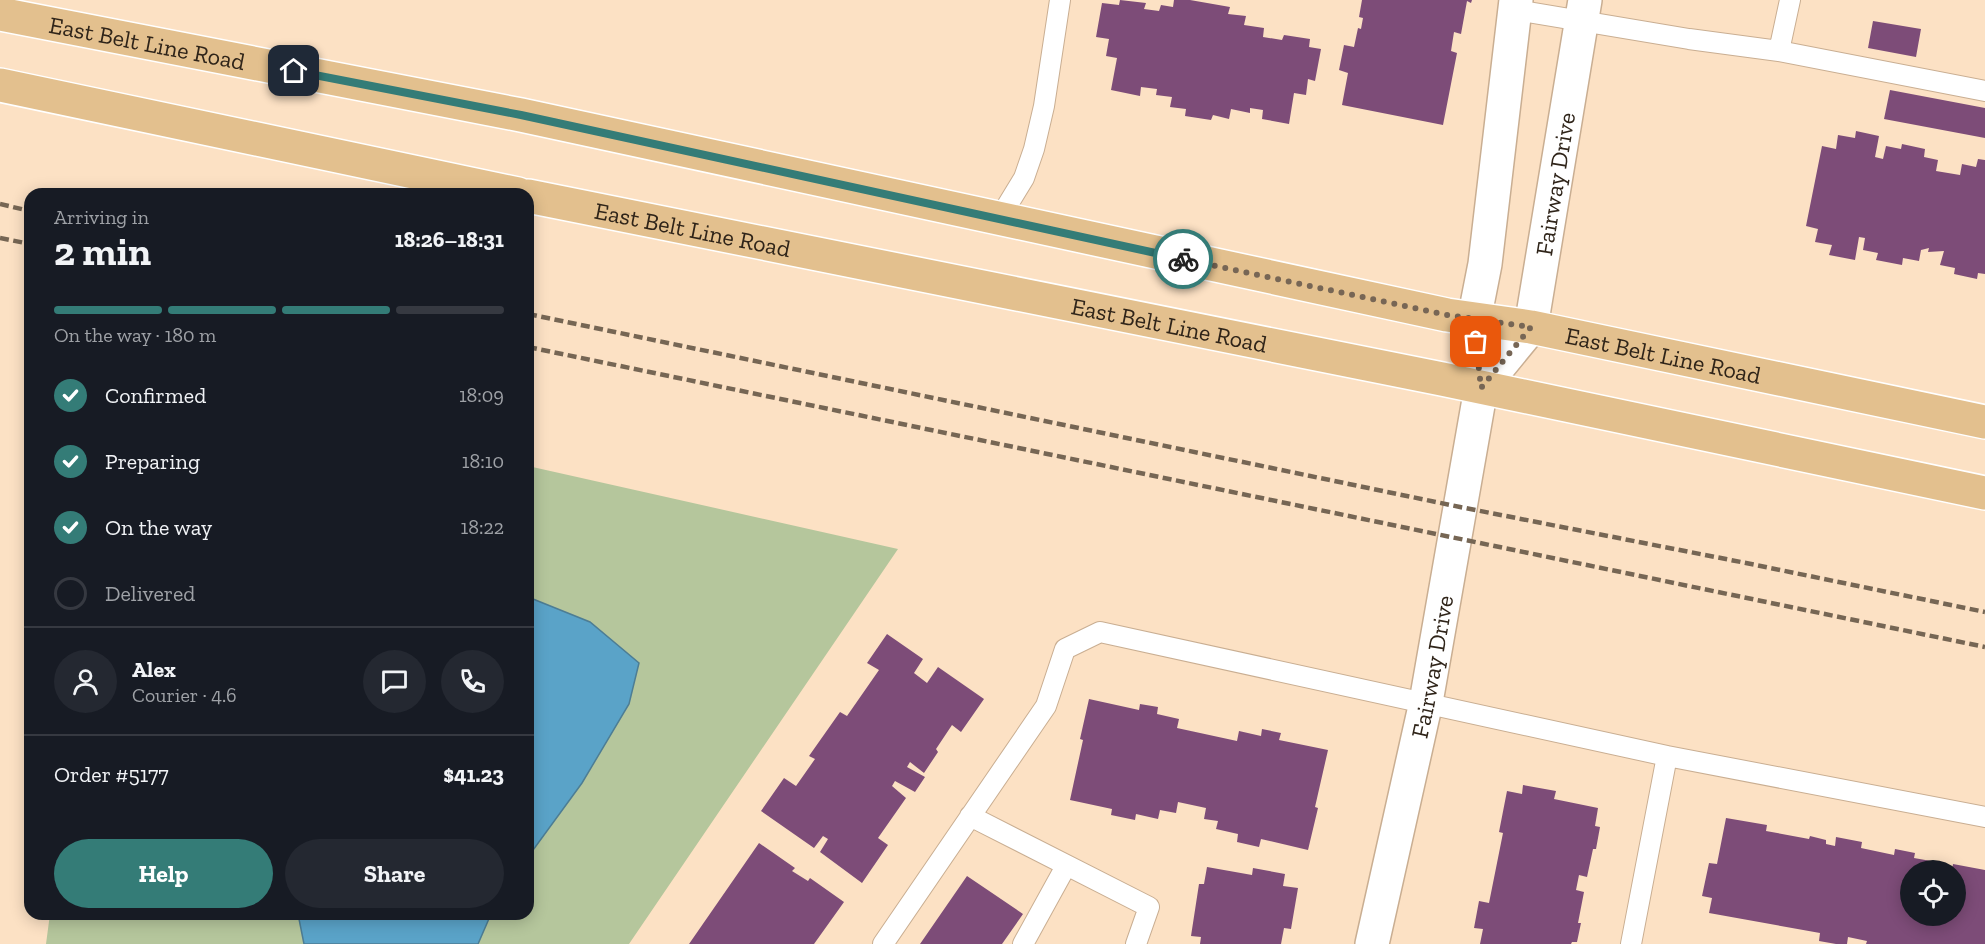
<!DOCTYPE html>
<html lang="en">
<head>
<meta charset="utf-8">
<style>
	body { margin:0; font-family:"Zilla Slab",serif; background:#242831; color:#f1f3f6; height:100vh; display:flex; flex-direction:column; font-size:22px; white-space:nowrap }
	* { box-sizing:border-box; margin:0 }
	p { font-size:20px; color:#9ea1a6 }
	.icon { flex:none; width:33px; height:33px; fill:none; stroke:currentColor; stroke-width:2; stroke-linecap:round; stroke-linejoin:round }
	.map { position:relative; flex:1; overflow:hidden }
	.details { position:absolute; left:24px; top:188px; width:510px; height:732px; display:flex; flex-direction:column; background:#171b24; border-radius:18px; box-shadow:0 3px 15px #0003 }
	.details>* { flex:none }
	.fabs { position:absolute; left:1900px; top:860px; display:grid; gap:12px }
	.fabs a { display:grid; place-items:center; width:66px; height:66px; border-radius:50%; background:#171b24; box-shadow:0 3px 15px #0003; font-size:30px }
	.pin { position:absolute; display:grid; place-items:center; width:51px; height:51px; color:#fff; margin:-26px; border-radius:12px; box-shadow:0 3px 9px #0006 }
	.courier { position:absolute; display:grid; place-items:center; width:60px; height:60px; margin:-30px; border:4px solid #347c77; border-radius:50%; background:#fff; color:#222; box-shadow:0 2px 8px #0007 }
	.overview em { font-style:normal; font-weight:700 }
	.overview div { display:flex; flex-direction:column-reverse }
	.overview { display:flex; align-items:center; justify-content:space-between; height:102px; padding:0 30px }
	h1 { font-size:39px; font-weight:700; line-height:45px }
	.bar { display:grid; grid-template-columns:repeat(4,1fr); gap:9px 6px; align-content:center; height:72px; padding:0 30px }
	.bar i { height:8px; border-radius:4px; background:#363941 }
	.bar .active { background:#347c77 }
	.bar p { grid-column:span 4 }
	.line { display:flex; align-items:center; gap:15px; padding:0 30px; border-top:2px solid #363941 }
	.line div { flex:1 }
	.round { display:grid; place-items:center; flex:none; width:63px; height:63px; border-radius:32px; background:#242831 }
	ol { padding:0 30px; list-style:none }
	li { display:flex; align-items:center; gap:18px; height:66px }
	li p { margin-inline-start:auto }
	li .icon { padding:6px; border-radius:50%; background:#347c77; color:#fff; stroke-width:4 }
	li:last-child { color:#9ea1a6 }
	li i { width:33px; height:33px; border:3px solid #363941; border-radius:50% }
	.primary-button { display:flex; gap:12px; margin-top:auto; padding:12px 30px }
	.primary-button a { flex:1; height:69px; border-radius:36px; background:#347c77; color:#fff; font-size:24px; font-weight:700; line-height:69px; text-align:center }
	.primary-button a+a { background:#242831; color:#f1f3f6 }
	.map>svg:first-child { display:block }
	.green { fill:#b5c69c }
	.water { fill:#5aa3c8; stroke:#4d7d94; stroke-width:1.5 }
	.building { fill:#7d4c78 }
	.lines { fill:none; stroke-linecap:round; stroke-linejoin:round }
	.service-casing { stroke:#c9ae92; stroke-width:22 }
	.minor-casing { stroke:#c9ae92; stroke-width:36 }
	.primary-casing { stroke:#fff; stroke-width:36 }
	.service { stroke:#fff; stroke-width:20 }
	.minor { stroke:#fff; stroke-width:33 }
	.primary { stroke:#e3c08e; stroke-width:33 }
	.rail { stroke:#766654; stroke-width:4.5; stroke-dasharray:9 4.5; stroke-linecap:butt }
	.done { stroke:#765; stroke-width:6; stroke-dasharray:0 10.8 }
	.route { stroke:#347c77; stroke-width:8 }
	.labels { text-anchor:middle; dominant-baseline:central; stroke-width:6; stroke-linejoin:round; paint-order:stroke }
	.street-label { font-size:24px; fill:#2f2419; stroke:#fce1c4 }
</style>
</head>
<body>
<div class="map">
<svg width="1985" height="944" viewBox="0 0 1985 944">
	<rect width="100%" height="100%" fill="#fce1c4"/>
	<path class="green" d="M528 466 898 549 629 944H46L50 914H528Z"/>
	<path class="water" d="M528 597 590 622 639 663 629 704 582 783 528 857Z
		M298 914H491L478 944H304Z"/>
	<path class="building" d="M1120 0 1146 3 1144 9 1159 11 1161 5 1173 7 1174 0H1190L1230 7 1228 14 1246 16 1244 25 1264 28 1263 37 1282 40 1284 35 1310 39 1309 47 1321 49 1315 81 1308 79 1306 95 1294 93 1289 124 1262 119 1263 110 1250 108V113L1231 109 1229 119 1213 115 1211 120 1185 116 1186 109 1170 107 1172 97 1156 95 1157 89 1141 87 1140 96 1111 90 1117 58 1106 56 1109 39 1096 37 1102 3 1119 5Z
		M1362 0H1472L1471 3 1467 1 1461 34 1454 32 1451 51 1457 53 1443 125 1342 105 1348 73 1339 70 1344 45 1354 47 1358 28 1361 29 1363 18 1359 17Z
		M1873 21 1921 29 1916 57 1868 48Z
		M1890 90 1985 108V138L1884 119Z
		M1856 131 1879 136 1875 157 1883 159 1886 146 1901 149 1902 144 1925 149 1924 157 1938 160 1936 171 1960 175 1962 164 1976 167 1978 159 1985 160V274L1978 273 1977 279 1954 274 1955 268 1940 265 1944 251 1928 252 1929 248 1921 250 1919 261 1903 258 1902 265 1876 260 1878 253 1863 250 1865 238 1859 237 1855 260 1829 255 1832 245 1815 242 1818 229 1806 226 1822 146 1836 149 1838 135 1855 138Z
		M887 634 923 659 914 673 927 683 938 667 984 699 961 732 952 725 936 749 938 752 924 773 910 762 907 767 925 777 915 792 895 781 892 786 906 798 878 838 888 845 862 883 820 852 828 839 823 836 814 848 761 811 784 778 796 786 815 759 809 756 840 712 847 716 879 670 867 663Z
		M1089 699 1139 710 1140 704 1158 707 1157 714 1179 719 1177 728 1237 741 1239 731 1261 736 1262 729 1281 733 1279 740 1328 750 1315 807 1318 808 1308 850 1261 839 1259 847 1237 842 1238 834 1216 829 1218 821 1204 819 1206 808 1178 802 1176 813 1160 810 1158 819 1136 814 1135 820 1111 815 1112 809 1070 800 1083 740 1080 739Z
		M1523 785 1556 791 1554 799 1598 808 1595 826 1600 827 1596 849H1593L1587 877 1579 875 1576 890 1584 892 1578 923H1581L1577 942H1572L1571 944H1480L1483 929 1474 928 1479 901 1489 903 1503 833 1499 832 1507 791 1522 794Z
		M1726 818 1767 825 1766 831 1809 839 1810 836 1826 840V844L1835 846 1836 837 1862 842 1861 848 1894 855 1895 849 1915 853 1914 858 1942 863 1941 870H1911V915H1956V870H1952L1953 864 1985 870V944H1866L1867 941 1848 937 1847 944H1836L1819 941 1820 933 1709 913 1712 898 1702 896 1709 863 1717 864Z
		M759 843 795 868 792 871 808 881 810 878 844 902 814 944H689Z
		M1207 867 1252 875 1253 868 1285 874 1283 886 1298 888 1291 929 1284 928 1281 944H1200L1201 937 1191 936 1199 884H1204Z
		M967 876 1023 914 1002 944H920Z"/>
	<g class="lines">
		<defs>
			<path id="service" d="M1516 10 1689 39 1779 51 1985 91
				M1779 51 1790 0
				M999 219 1024 178 1034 149 1044 106 1060 0
				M970 816 1149 907 1136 944
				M883 944 1046 706 1065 649 1100 632 1667 756
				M1023 944 1066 866
				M1631 944 1667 756 1985 817"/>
			<g id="minor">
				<path id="s1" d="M1481 388 1531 327 1585 0"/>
				<path id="s2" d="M1372 944 1426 702 1481 388 1474 320 1485 264 1516 0"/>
			</g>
			<g id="primary">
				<path id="s3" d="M0 14 521 115 1447 315 1531 327 1985 422"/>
				<path d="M0 85 518 194"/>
				<path id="s4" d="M528 196 1442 379 1985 493"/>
			</g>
		</defs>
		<use href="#service" class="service-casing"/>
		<use href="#minor" class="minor-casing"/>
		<use href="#primary" class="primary-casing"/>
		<use href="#service" class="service"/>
		<use href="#minor" class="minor"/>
		<use href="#primary" class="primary"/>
		<path class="rail" d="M0 204 30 211
			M0 238 30 244
			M528 314 1460 507 1746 563 1985 612
			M528 347 1985 647"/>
	</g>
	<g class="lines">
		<path class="done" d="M1183 259 1447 315 1531 327 1481 388 1476 342"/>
		<path class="route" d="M294 71 521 115 1183 259"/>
	</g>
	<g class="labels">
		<g class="street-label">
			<text stroke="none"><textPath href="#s3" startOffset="150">East Belt Line Road</textPath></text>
			<text stroke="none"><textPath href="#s1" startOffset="224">Fairway Drive</textPath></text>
			<text stroke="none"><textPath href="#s4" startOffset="168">East Belt Line Road</textPath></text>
			<text stroke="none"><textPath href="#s4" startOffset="654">East Belt Line Road</textPath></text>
			<text stroke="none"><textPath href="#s3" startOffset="1698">East Belt Line Road</textPath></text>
			<text stroke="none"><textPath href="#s2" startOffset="284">Fairway Drive</textPath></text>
		</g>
	</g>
</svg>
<div class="fabs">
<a><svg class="icon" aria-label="locate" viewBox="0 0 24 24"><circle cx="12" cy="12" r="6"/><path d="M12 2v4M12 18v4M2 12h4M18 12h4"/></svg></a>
</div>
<div class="pin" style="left:1476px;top:342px;background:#ea580c"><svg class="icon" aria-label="bag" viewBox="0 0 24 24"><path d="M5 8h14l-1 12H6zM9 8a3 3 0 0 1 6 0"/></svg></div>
<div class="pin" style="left:294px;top:71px;background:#1f2937"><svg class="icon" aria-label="home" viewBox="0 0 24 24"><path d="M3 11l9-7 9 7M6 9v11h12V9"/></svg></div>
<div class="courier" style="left:1183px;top:259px"><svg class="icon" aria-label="bike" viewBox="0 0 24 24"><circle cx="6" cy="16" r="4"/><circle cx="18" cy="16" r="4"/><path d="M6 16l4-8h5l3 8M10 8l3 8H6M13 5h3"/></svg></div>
<section class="details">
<div class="overview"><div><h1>2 min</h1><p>Arriving in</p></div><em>18:26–18:31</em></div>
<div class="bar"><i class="active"></i><i class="active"></i><i class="active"></i><i></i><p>On the way · 180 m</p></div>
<ol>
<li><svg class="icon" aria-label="check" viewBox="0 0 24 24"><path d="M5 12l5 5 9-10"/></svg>Confirmed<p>18:09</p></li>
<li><svg class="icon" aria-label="check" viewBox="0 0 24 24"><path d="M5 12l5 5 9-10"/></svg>Preparing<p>18:10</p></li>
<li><svg class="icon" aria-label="check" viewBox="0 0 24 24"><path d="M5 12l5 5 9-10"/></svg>On the way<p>18:22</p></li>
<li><i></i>Delivered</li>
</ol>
<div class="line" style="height:108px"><a class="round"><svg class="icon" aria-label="person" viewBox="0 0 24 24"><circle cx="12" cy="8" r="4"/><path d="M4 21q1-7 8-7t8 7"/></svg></a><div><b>Alex</b><p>Courier · 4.6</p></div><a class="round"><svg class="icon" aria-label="chat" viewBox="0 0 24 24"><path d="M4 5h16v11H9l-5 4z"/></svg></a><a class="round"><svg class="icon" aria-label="phone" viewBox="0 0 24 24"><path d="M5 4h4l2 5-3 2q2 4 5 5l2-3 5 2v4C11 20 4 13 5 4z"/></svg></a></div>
<div class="line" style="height:78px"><div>Order #5177</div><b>$41.23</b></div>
<div class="primary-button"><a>Help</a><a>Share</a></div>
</section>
</div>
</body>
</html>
